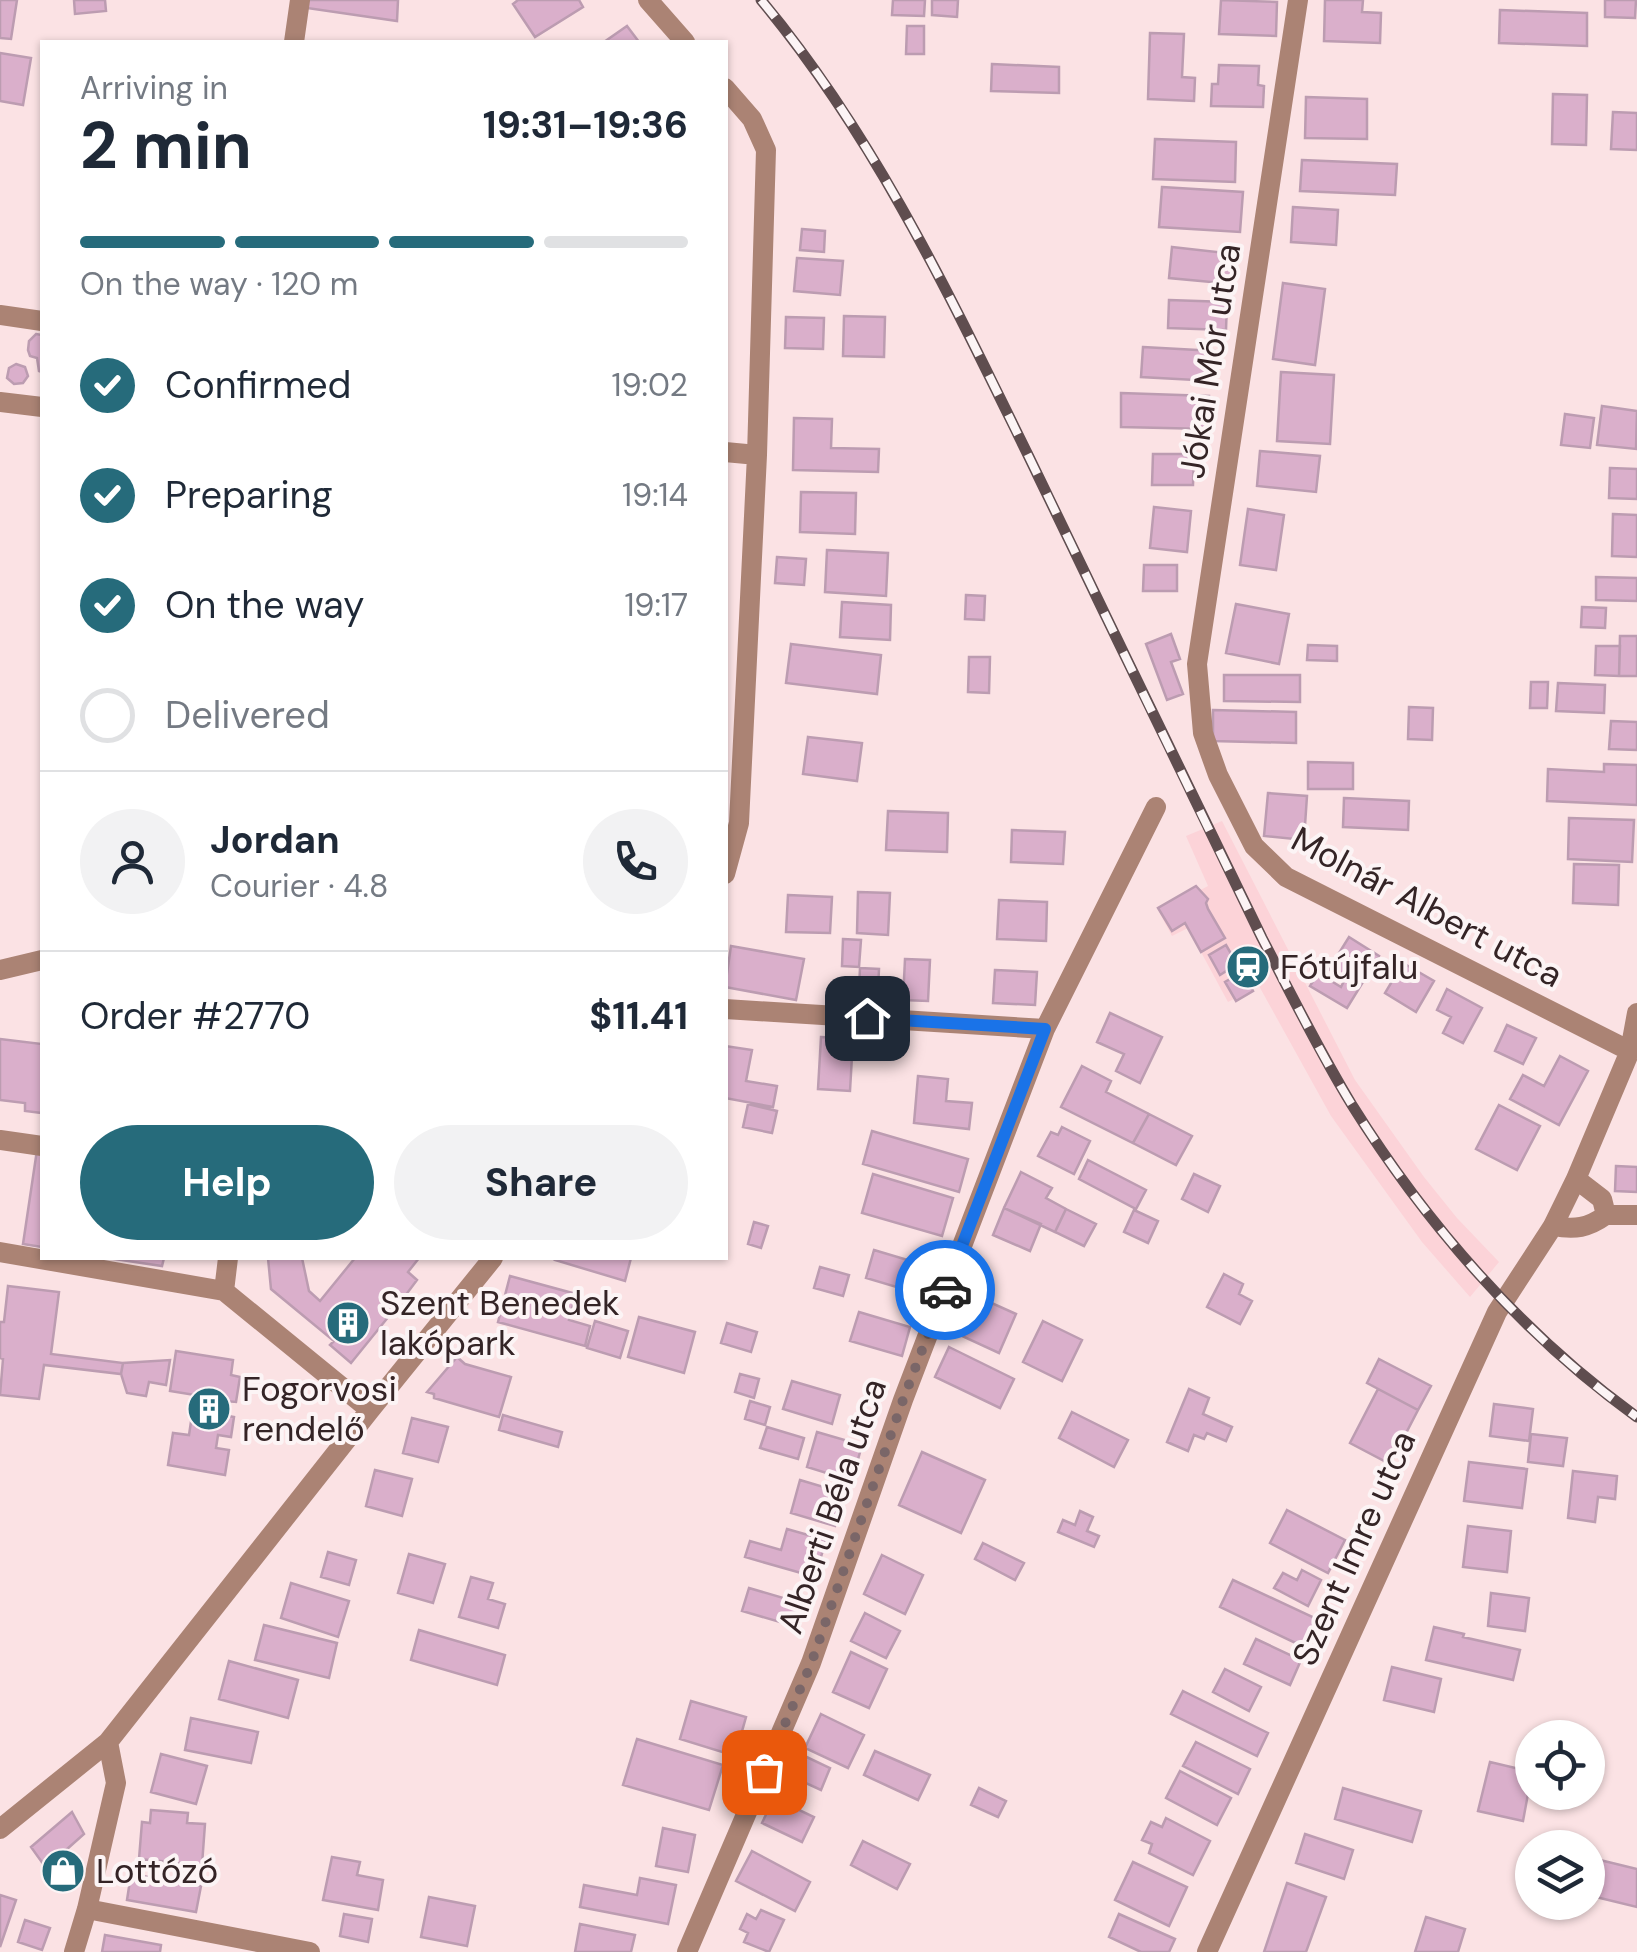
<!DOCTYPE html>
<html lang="en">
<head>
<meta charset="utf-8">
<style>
	body { margin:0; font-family:"DM Sans",sans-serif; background:#f2f2f3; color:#1f2937; height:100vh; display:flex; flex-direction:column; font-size:38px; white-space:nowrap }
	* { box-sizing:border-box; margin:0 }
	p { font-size:32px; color:#747a83 }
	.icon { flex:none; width:55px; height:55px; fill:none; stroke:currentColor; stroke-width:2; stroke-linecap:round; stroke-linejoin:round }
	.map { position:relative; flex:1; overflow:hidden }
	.details { position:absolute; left:40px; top:40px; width:688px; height:1220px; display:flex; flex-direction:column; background:#fff; border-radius:0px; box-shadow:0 2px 8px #0004 }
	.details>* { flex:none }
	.fabs { position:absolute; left:1515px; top:1720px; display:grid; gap:20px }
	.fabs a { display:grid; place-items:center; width:90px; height:90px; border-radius:50%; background:#fff; box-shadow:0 2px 8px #0004; font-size:50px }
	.pin { position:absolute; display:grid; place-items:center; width:85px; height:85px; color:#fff; margin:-42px; border-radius:20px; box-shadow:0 5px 15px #0006 }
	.courier { position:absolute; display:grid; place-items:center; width:100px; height:100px; margin:-50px; border:8px solid #1a73e8; border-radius:50%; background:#fff; color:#222; box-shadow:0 2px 12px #0007 }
	.head em { font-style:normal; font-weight:700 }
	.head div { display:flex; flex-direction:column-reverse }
	.head { display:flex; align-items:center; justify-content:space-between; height:170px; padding:0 40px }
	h1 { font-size:65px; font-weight:700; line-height:75px }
	.bar { display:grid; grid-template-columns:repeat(4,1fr); gap:15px 10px; align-content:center; height:120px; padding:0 40px }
	.bar i { height:12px; border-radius:8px; background:#e0e1e3 }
	.bar .selected { background:#266b7b }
	.bar p { grid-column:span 4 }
	.line { display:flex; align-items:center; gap:25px; padding:0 40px; border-top:2px solid #e0e1e3 }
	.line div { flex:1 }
	.round { display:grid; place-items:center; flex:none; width:105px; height:105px; border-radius:52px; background:#f2f2f3 }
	ol { padding:0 40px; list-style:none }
	li { display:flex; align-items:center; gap:30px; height:110px }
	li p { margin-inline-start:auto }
	li .icon { padding:10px; border-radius:50%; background:#266b7b; color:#fff; stroke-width:4 }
	li:last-child { color:#747a83 }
	li i { width:55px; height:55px; border:5px solid #e0e1e3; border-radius:50% }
	.action { display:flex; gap:20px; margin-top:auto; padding:20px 40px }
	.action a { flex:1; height:115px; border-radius:60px; background:#266b7b; color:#fff; font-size:40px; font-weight:700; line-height:115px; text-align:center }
	.action a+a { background:#f2f2f3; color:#1f2937 }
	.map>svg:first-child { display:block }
	.built { fill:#fcd3d8 }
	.building { fill:#daafcb; stroke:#bc9cb1; stroke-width:2.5 }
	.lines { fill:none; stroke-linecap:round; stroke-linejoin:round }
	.street { stroke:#ab8374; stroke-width:20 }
	.rail-casing { stroke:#5f4d4f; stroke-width:11 }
	.rail { stroke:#fcf4f5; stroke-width:8; stroke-dasharray:22; stroke-linecap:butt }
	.done { stroke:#7a6668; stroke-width:10; stroke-dasharray:0 18 }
	.route { stroke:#1a73e8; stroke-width:12 }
	.labels { text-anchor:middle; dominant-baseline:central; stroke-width:8; stroke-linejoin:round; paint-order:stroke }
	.street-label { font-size:35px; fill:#342426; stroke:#fcf4f5 }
	.poi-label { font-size:35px; fill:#342426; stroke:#fcf4f5; text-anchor:start }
</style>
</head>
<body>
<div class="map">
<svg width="1637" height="1952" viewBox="0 0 1637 1952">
	<rect width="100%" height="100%" fill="#fbe2e4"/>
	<path class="built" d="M1222 821 1355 1080 1424 1177 1457 1218 1499 1262 1470 1297 1422 1242 1331 1116 1259 986 1228 1002 1188 928 1172 936 1159 912 1208 886 1186 836Z"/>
	<path class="building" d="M0 0H17L11 39 0 38Z
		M74 0H105L106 11 75 14Z
		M308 0H398L397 21 307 8Z
		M518 0H579L583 7 535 37 513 4Z
		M893 0H925L924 16 892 15Z
		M932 0H958L957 17 932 15Z
		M1221 0 1277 2 1276 36 1219 34Z
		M1325 0H1363L1362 12 1381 13 1380 43 1324 41Z
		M1605 0H1636L1635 18 1605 17Z
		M1500 10 1587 13V46L1499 43Z
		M627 26 639 42H604Z
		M907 26H924V54H906Z
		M1150 33 1184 34 1182 77 1195 78 1194 101 1148 99Z
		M0 53 31 58 23 105 0 101Z
		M992 64 1059 67V93L991 91Z
		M1219 65 1259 66 1258 85 1264 86 1263 107 1211 106 1212 84H1218Z
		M1553 94 1587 95 1586 145 1552 144Z
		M1306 97 1367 99V139L1305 138Z
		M1613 112 1637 113V150L1611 149Z
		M1155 139 1236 142 1235 182 1153 179Z
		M1302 160 1397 164 1395 195 1300 191Z
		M1162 187 1243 192 1240 232 1159 227Z
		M1293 207 1338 210 1336 245 1291 242Z
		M802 229 825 231 824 252 800 250Z
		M1172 247 1235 254 1232 284 1169 278Z
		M797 258 843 261 840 295 794 291Z
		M1283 283 1325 289 1315 365 1273 359Z
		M1169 300 1227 302 1226 330 1168 328Z
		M844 316 885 317 884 357 843 356Z
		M786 317 824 318 823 349 785 348Z
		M36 334 42 335V372L39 371 37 358 30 356 28 350 29 341Z
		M1143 347 1215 351 1213 381 1141 377Z
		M16 364 25 367 28 376 23 383 14 384 7 378 9 368Z
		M1281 372 1334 375 1330 444 1277 441Z
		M1121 393 1209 396 1208 429 1121 427Z
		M1602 406 1637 411 1636 449 1597 445Z
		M1565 414 1594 418 1590 448 1561 445Z
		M794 418 832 419 831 448 879 449 878 472 793 470Z
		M1260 451 1320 456 1316 492 1257 486Z
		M1153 454H1194L1193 485H1152Z
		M1610 468 1637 469V499L1609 498Z
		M801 492 856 493 855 534 800 532Z
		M1154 507 1191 511 1187 552 1150 548Z
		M1248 509 1284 515 1276 570 1240 565Z
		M1613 514 1637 515V557L1612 556Z
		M827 550 888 553 886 596 825 592Z
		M777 557 806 559 804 585 775 583Z
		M1144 565H1177V591H1143Z
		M1596 577 1637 578V601L1596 600Z
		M966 595 985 596 984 620 965 619Z
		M842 602 891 605 890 640 840 637Z
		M1236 604 1289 614 1279 664 1226 653Z
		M1582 607 1606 608 1605 628 1581 627Z
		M1171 634 1180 659 1171 662 1183 694 1167 700 1146 644Z
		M1620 636H1637V676H1619Z
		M791 644 881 655 877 694 786 683Z
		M1308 645 1337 646V661L1307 660Z
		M1596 646H1620L1619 676 1595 675Z
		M969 657H990L989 693 968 692Z
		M1224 675H1300V702L1224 701Z
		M1531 682H1548L1547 708H1530Z
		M1558 683 1605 685 1604 713 1556 711Z
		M1409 707 1433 708 1432 740 1408 739Z
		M1213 710 1296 712V743L1213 741Z
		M1611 721 1637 722V750L1609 749Z
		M808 737 862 743 857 781 803 774Z
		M1308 762 1353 763V789H1308Z
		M1604 764 1637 765V805L1547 801 1548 769 1604 772Z
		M1268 793 1307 796 1304 840 1264 836Z
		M1344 798 1409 801 1408 830 1343 827Z
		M888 811 948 813 947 852 886 850Z
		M1569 818 1634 820 1632 862 1568 859Z
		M1012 830 1065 832 1063 864 1011 862Z
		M1574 864 1619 865 1618 905 1573 903Z
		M1196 886 1208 899 1206 903 1208 909 1225 938 1201 952 1185 923 1172 931 1158 908Z
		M858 892 890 893 888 935 857 933Z
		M788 895 832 897 830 933 786 932Z
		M999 900 1047 902 1046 941 997 939Z
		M1349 937 1379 956 1347 1008 1310 986 1318 973 1341 987 1345 979 1329 969Z
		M843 939 861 940 859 967 842 966Z
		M1226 945 1237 964 1220 975 1209 955Z
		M731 946 804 959 796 1000 725 987Z
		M905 959 930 960 928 1001 903 1000Z
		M1403 963 1434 981 1416 1012 1385 993Z
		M860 968 879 969 878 990 859 989Z
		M995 970 1037 972 1035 1005 993 1003Z
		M1242 972 1253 991 1236 1001 1225 982Z
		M1447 989 1482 1008 1463 1043 1443 1033 1451 1017 1437 1010Z
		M1110 1013 1162 1037 1140 1083 1116 1071 1124 1054 1097 1042Z
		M1507 1025 1536 1038 1523 1064 1495 1051Z
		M821 1037 853 1039 850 1091 818 1089Z
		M0 1039 42 1044V1113L25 1111V1103L0 1100Z
		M725 1046 752 1050 746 1081 777 1086 773 1107 725 1098Z
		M1560 1056 1588 1071 1559 1125 1510 1099 1523 1075 1544 1086Z
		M1082 1066 1111 1081 1106 1092 1149 1114 1133 1143 1061 1107Z
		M918 1076 948 1079 946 1101 972 1103 969 1129 914 1123Z
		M748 1104 777 1111 772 1133 743 1127Z
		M1499 1105 1540 1126 1517 1170 1476 1149Z
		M1149 1114 1192 1136 1176 1165 1133 1143Z
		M1062 1127 1090 1141 1074 1174 1038 1156 1051 1132 1058 1135Z
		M872 1131 968 1159 959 1192 863 1164Z
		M37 1150 42 1151V1247L23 1244Z
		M1088 1160 1146 1190 1136 1209 1079 1179Z
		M1616 1166 1637 1167V1192L1615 1191Z
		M1021 1172 1052 1188 1046 1198 1066 1209 1055 1232 1004 1208Z
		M873 1174 953 1198 942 1236 862 1213Z
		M1194 1174 1220 1186 1208 1212 1182 1199Z
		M1004 1208 1041 1224 1030 1251 993 1235Z
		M1066 1209 1096 1224 1084 1246 1055 1232Z
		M1134 1210 1158 1221 1148 1243 1124 1232Z
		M754 1222 768 1226 761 1248 748 1244Z
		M874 1250 928 1266 920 1294 866 1278Z
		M114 1258H164L162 1266 114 1259Z
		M268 1258H302L309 1291 320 1301 355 1258H419L408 1272 417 1280 402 1300 393 1293 390 1298 398 1305 351 1363 330 1345 334 1341 271 1289Z
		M556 1258H631L625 1281 555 1260Z
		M820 1267 849 1275 843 1296 814 1288Z
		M1224 1274 1243 1284 1239 1294 1252 1301 1240 1324 1207 1307Z
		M510 1276 576 1294 569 1320 590 1326 585 1346 498 1322Z
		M972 1283 992 1292 987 1301 1016 1314 999 1353 951 1331Z
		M8 1286 59 1292 51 1354 123 1363 121 1374 44 1365 39 1399 0 1395 3 1359 0 1358V1322H4Z
		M859 1312 910 1327 902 1356 850 1341Z
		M639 1317 695 1332 684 1373 628 1357Z
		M595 1321 628 1331 620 1358 587 1348Z
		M1043 1321 1082 1340 1062 1381 1023 1362Z
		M727 1323 757 1332 751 1352 721 1343Z
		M949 1347 1014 1379 1000 1408 935 1377Z
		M176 1351 233 1360 231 1375 240 1377 236 1402 225 1401 223 1415 234 1417 231 1437 218 1435 216 1448 229 1450 225 1475 168 1465 173 1433 189 1435 195 1395 170 1391Z
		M457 1357 465 1364 511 1377 499 1417 434 1398V1394L427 1392Z
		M1379 1359 1431 1386 1418 1410 1367 1383Z
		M170 1360 166 1385 149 1382 146 1396 127 1393 121 1374 123 1363Z
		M740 1374 759 1379 754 1398 735 1392Z
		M792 1381 840 1395 832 1424 783 1409Z
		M1189 1389 1209 1398 1203 1414 1232 1427 1226 1441 1207 1433 1204 1439 1194 1435 1188 1451 1167 1442Z
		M1378 1389 1418 1410 1390 1464 1350 1443Z
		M750 1401 770 1407 765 1425 745 1419Z
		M1494 1404 1533 1409 1529 1441 1490 1436Z
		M1072 1412 1128 1440 1114 1467 1059 1438Z
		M503 1415 562 1432 558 1447 499 1430Z
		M412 1418 448 1427 438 1462 403 1453Z
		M767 1427 804 1438 798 1459 760 1448Z
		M817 1432 862 1445 852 1481 807 1467Z
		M1531 1434 1567 1438 1563 1466 1528 1462Z
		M922 1452 985 1480 961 1533 899 1505Z
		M1469 1462 1527 1469 1522 1508 1464 1501Z
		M375 1470 412 1479 402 1516 366 1506Z
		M1573 1471 1617 1476 1615 1499 1598 1497 1595 1522 1568 1518Z
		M800 1480 844 1493 835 1526 791 1513Z
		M1287 1510 1345 1540 1328 1573 1270 1543Z
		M1080 1511 1093 1517 1087 1531 1099 1536 1094 1547 1058 1532 1063 1520 1075 1525Z
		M1468 1526 1511 1531 1507 1572 1463 1567Z
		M787 1529 826 1540 815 1577 745 1557 750 1541 781 1550Z
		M983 1543 1024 1563 1015 1580 975 1559Z
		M328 1552 356 1560 349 1585 321 1577Z
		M409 1554 445 1564 433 1603 398 1593Z
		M882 1555 923 1575 905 1614 864 1594Z
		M1302 1570 1321 1580 1308 1606 1274 1588 1283 1573 1297 1580Z
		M471 1577 493 1583 488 1599 505 1604 498 1628 459 1617Z
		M1233 1580 1317 1619 1304 1647 1220 1607Z
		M291 1583 349 1601 338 1637 281 1618Z
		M749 1588 804 1604 797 1627 742 1611Z
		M1491 1593 1529 1598 1525 1631 1488 1626Z
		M865 1613 900 1631 886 1658 851 1641Z
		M264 1625 337 1643 329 1678 255 1660Z
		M1434 1627 1464 1634 1463 1637 1520 1650 1513 1680 1426 1660Z
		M419 1630 505 1655 497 1685 411 1660Z
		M1256 1639 1301 1660 1290 1685 1244 1664Z
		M851 1652 887 1669 869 1708 833 1692Z
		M229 1661 298 1680 288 1718 219 1699Z
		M1392 1667 1441 1679 1434 1712 1384 1700Z
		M1225 1669 1261 1687 1249 1711 1213 1692Z
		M1183 1691 1268 1733 1257 1756 1171 1714Z
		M691 1701 746 1717 735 1756 680 1739Z
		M821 1714 864 1735 848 1768 805 1748Z
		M191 1718 258 1732 251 1763 185 1750Z
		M637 1739 723 1765 709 1810 623 1785Z
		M1196 1742 1250 1769 1238 1794 1183 1766Z
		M794 1751 830 1768 821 1790 784 1773Z
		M875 1751 930 1775 918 1800 864 1775Z
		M161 1754 207 1766 196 1804 151 1792Z
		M1490 1762 1532 1772 1523 1821 1478 1811Z
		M1180 1771 1231 1798 1217 1825 1166 1798Z
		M979 1788 1006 1801 998 1817 971 1805Z
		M1343 1788 1421 1811 1412 1842 1335 1819Z
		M774 1798 814 1817 802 1842 762 1823Z
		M151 1810 188 1813 187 1823 205 1824 202 1865 139 1859 142 1822 150 1823Z
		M72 1812 84 1834 66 1850 77 1864 56 1882 31 1847Z
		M1166 1818 1210 1841 1193 1875 1149 1853 1152 1844 1142 1840 1151 1822 1162 1827Z
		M663 1828 695 1835 688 1872 656 1866Z
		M1305 1834 1353 1850 1344 1879 1296 1863Z
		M863 1841 910 1864 897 1889 851 1865Z
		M752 1851 810 1882 795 1911 736 1881Z
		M332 1857 360 1862 357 1875 383 1880 378 1910 323 1900Z
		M1600 1860 1637 1869V1907L1592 1896Z
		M1133 1862 1187 1887 1169 1926 1115 1900Z
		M131 1874 201 1886 196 1912 127 1900Z
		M640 1878 676 1885 668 1924 580 1907 584 1885 637 1895Z
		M1287 1883 1326 1897 1306 1952H1264Z
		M0 1895 16 1900 0 1947Z
		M429 1897 475 1906 467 1946 421 1937Z
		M761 1910 784 1920 769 1952 744 1942 748 1933 740 1929 747 1914 756 1919Z
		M344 1914 372 1919 368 1942 340 1936Z
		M1119 1914 1175 1939 1169 1952H1141L1109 1937Z
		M1426 1917 1465 1929 1458 1952H1415Z
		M25 1920 50 1928 42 1950 18 1942Z
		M580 1924 635 1935 631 1952H575Z
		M105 1935 161 1945 160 1952H102Z"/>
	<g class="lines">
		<path class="street" d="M648 0 685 42
			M1298 0 1197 664 1203 733 1218 775 1254 846 1286 877 1630 1051
			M294 42 300 0
			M725 88 752 119 766 150 757 455 739 823 725 874
			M0 315 42 321
			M0 402 42 407
			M725 452 757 455
			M0 970 42 960
			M725 1009 1045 1029
			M0 1140 42 1146
			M1576 1179 1602 1199 1606 1215H1637
			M1553 1226C1575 1230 1588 1228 1606 1215
			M0 1252 224 1291 370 1410
			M224 1291 228 1258
			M0 1829 108 1742 370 1410 493 1258
			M87 1909 310 1952
			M74 1952 87 1909 116 1783 108 1742
			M687 1952 811 1663 903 1400 1045 1029 1156 807
			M1207 1952 1497 1312 1553 1226 1576 1179 1630 1051 1637 1013"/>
		<defs>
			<path id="rail" d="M761 0C875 137 950 296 1028 455 1106 616 1183 777 1262 938 1291 994 1319 1051 1352 1105 1426 1224 1523 1335 1637 1417"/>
		</defs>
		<use href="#rail" class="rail-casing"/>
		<use href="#rail" class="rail"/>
	</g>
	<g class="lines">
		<path class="done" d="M764 1772 811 1664 903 1400 945 1290"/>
		<path class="route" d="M867 1018 1045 1029 945 1290"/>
	</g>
	<defs>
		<symbol id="station-disc" viewBox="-11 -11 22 22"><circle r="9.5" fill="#266b7b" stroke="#fcf4f5"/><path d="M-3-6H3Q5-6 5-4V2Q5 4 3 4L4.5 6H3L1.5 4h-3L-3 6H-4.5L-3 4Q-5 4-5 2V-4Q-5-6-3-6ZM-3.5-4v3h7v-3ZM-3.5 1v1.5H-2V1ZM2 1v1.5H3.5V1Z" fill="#fff"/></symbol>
		<symbol id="building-disc" viewBox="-11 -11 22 22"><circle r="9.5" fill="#266b7b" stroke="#fcf4f5"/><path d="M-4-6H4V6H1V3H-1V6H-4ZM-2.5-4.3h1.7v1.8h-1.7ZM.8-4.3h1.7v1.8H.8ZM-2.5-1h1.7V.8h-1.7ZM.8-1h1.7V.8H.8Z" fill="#fff"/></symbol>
		<symbol id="shop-disc" viewBox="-11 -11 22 22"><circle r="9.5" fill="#266b7b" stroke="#fcf4f5"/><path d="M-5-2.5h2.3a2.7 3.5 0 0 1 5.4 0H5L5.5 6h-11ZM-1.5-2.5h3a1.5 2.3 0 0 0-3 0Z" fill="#fff"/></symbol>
	</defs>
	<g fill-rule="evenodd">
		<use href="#station-disc" x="1223" y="942" width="50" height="50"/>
		<use href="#building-disc" x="323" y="1298" width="50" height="50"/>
		<use href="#building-disc" x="184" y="1384" width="50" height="50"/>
		<use href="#shop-disc" x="38" y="1846" width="50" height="50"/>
	</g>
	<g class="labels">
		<g class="street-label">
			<text transform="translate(1210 361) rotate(-81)">Jókai Mór utca</text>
			<text transform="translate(1427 907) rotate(28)">Molnár Albert utca</text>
			<text transform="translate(832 1506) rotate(-71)">Alberti Béla utca</text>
			<text transform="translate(1354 1548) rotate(-66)">Szent Imre utca</text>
		</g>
		<g class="poi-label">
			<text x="1280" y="967">Fótújfalu</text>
			<text x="380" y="1303">Szent Benedek<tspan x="380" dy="40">lakópark</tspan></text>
			<text x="242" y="1389">Fogorvosi<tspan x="242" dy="40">rendelő</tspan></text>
			<text x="96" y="1871">Lottózó</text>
		</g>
	</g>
</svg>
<div class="fabs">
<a><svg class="icon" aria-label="locate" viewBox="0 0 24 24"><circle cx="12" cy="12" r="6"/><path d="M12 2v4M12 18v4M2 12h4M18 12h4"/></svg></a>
<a><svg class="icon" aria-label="layers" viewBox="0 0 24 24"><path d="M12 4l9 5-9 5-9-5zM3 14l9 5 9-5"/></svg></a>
</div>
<div class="pin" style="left:764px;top:1772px;background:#ea580c"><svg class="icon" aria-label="bag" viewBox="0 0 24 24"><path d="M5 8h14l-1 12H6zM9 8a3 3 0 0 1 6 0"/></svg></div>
<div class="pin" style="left:867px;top:1018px;background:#1f2937"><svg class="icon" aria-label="home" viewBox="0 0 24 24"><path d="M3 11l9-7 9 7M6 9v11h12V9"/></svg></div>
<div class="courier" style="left:945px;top:1290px"><svg class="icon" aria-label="car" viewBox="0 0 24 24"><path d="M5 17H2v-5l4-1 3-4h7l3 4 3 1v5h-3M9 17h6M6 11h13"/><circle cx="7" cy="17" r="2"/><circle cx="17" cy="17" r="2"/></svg></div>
<section class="details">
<div class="head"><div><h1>2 min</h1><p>Arriving in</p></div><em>19:31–19:36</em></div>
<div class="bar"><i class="selected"></i><i class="selected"></i><i class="selected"></i><i></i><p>On the way · 120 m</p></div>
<ol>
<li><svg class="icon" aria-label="check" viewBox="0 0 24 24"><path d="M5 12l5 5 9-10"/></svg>Confirmed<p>19:02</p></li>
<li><svg class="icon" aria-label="check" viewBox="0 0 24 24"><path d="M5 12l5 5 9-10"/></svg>Preparing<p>19:14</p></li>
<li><svg class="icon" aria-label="check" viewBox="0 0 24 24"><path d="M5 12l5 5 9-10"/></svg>On the way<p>19:17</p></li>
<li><i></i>Delivered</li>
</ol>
<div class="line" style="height:180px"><a class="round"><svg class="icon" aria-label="person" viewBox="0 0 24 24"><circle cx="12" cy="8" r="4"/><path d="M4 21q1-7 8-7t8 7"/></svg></a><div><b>Jordan</b><p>Courier · 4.8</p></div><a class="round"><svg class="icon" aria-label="phone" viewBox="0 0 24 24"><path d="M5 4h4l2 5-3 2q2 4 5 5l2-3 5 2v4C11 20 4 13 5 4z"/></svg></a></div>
<div class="line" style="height:130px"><div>Order #2770</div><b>$11.41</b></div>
<div class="action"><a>Help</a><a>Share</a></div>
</section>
</div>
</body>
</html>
